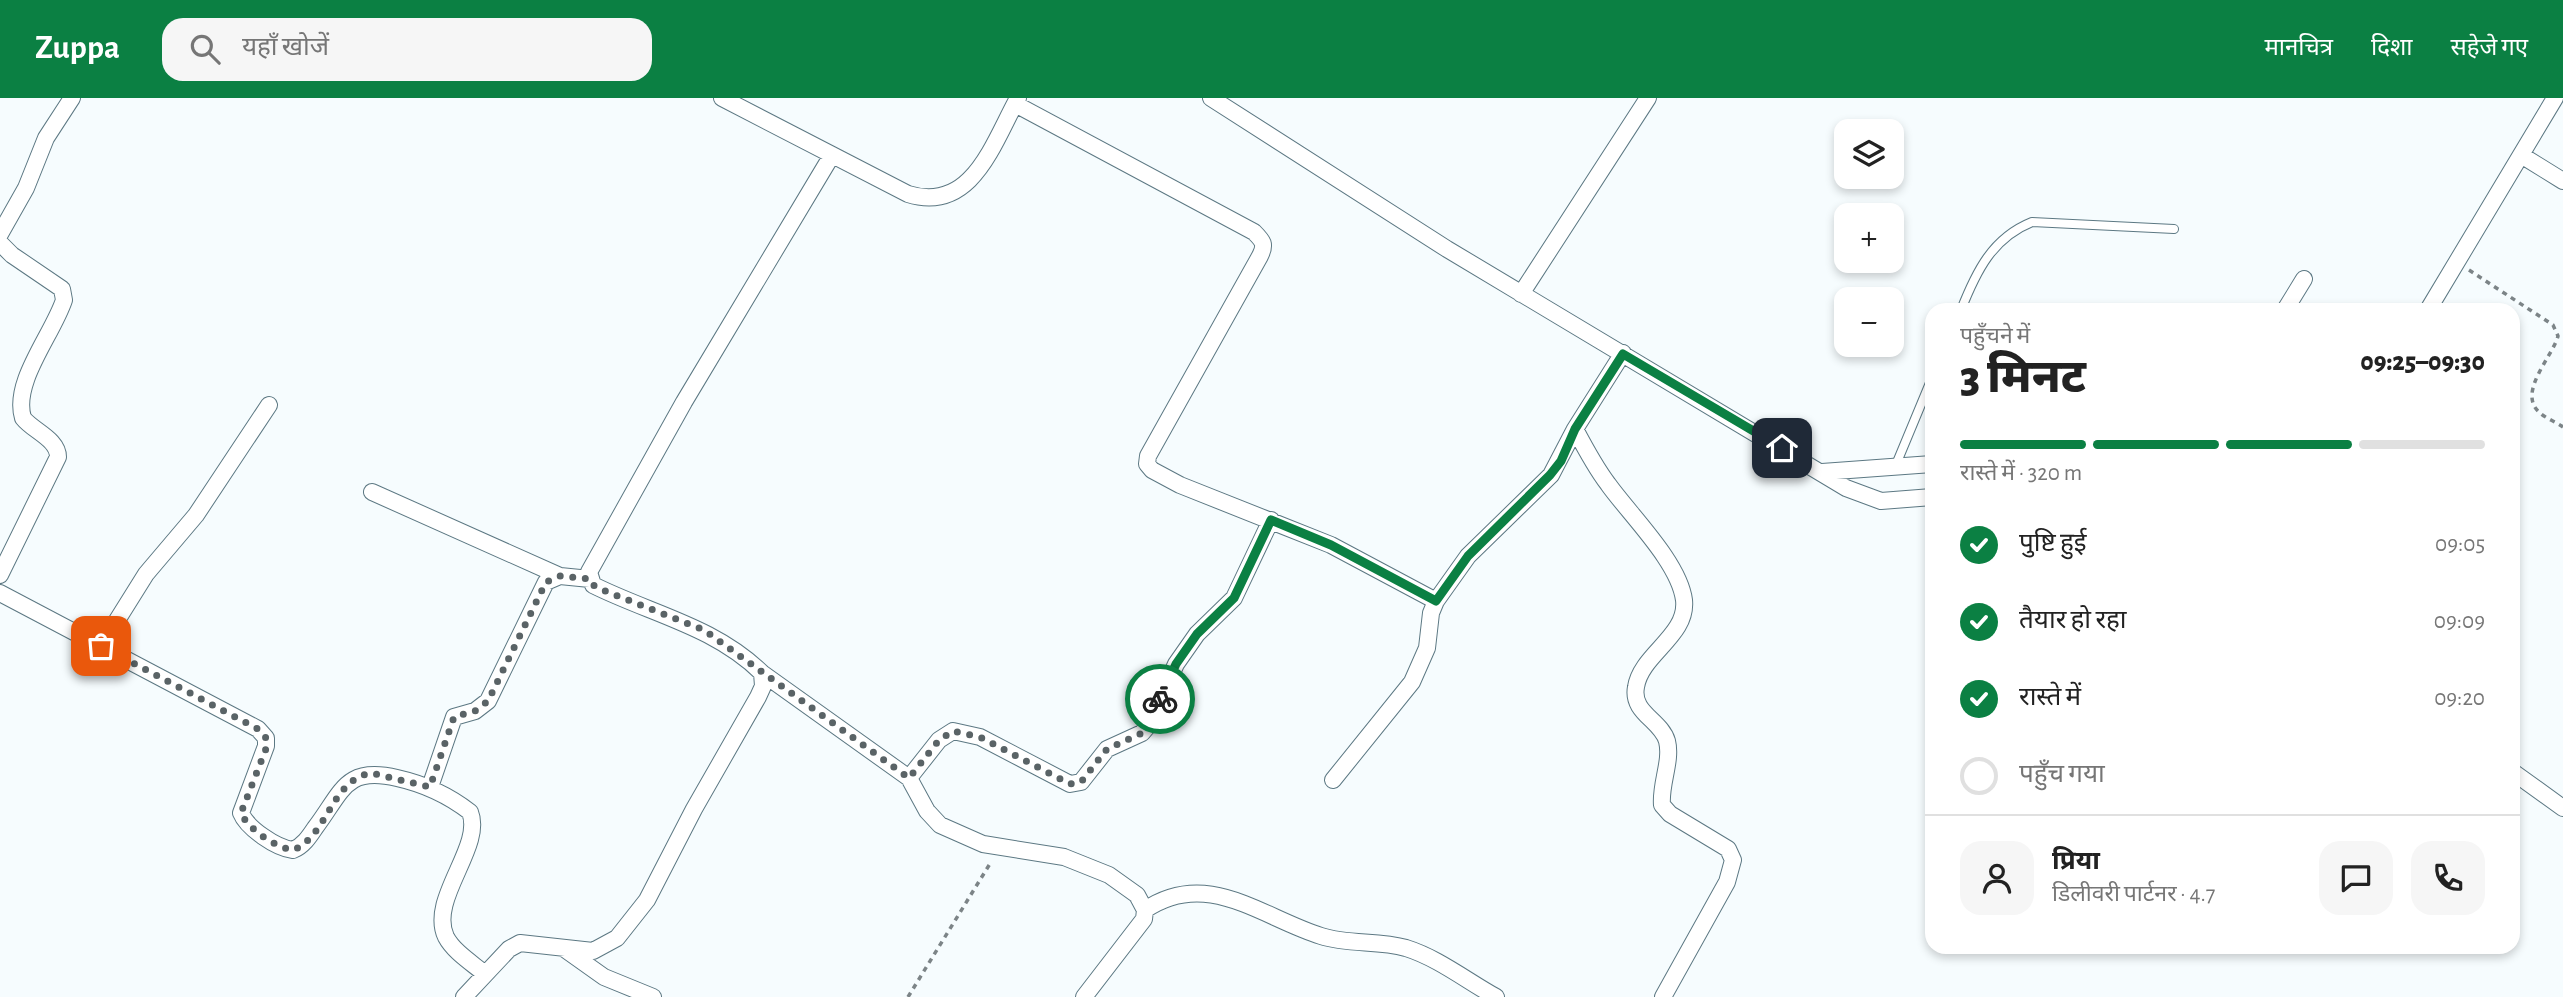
<!DOCTYPE html>
<html lang="hi">
<head>
<meta charset="utf-8">
<style>
	body { margin:0; font-family:"Alegreya Sans","Noto Sans Devanagari",sans-serif; background:#f6f6f6; color:#222; height:100vh; display:flex; flex-direction:column; font-size:26px; white-space:nowrap }
	* { box-sizing:border-box; margin:0 }
	p { font-size:23px; color:#767676 }
	.icon { flex:none; width:38px; height:38px; fill:none; stroke:currentColor; stroke-width:2; stroke-linecap:round; stroke-linejoin:round }
	.map { position:relative; flex:1; overflow:hidden }
	.details { position:absolute; left:1925px; top:205px; width:595px; height:651px; display:flex; flex-direction:column; background:#fff; border-radius:21px; box-shadow:0 4px 10px #0003 }
	.details>* { flex:none }
	.buttons { position:absolute; left:1834px; top:21px; display:grid; gap:14px }
	.buttons a { display:grid; place-items:center; width:70px; height:70px; border-radius:14px; background:#fff; box-shadow:0 4px 10px #0003; font-size:35px }
	.pin { position:absolute; display:grid; place-items:center; width:60px; height:60px; color:#fff; margin:-30px; border-radius:14px; box-shadow:0 4px 10px #0006 }
	.courier { position:absolute; display:grid; place-items:center; width:70px; height:70px; margin:-35px; border:5px solid #0b8043; border-radius:50%; background:#fff; color:#222; box-shadow:0 2px 9px #0007 }
	.overview em { font-style:normal; font-weight:800 }
	.overview div { display:flex; flex-direction:column-reverse }
	.overview { display:flex; align-items:center; justify-content:space-between; height:119px; padding:0 35px }
	h1 { font-size:46px; font-weight:800; line-height:52px }
	.bar { display:grid; grid-template-columns:repeat(4,1fr); gap:10px 7px; align-content:center; height:84px; padding:0 35px }
	.bar i { height:9px; border-radius:5px; background:#e0e0e0 }
	.bar .active { background:#0b8043 }
	.bar p { grid-column:span 4 }
	.line { display:flex; align-items:center; gap:18px; padding:0 35px; border-top:2px solid #e0e0e0 }
	.line div { flex:1 }
	.round { display:grid; place-items:center; flex:none; width:74px; height:74px; border-radius:21px; background:#f6f6f6 }
	ol { padding:0 35px; list-style:none }
	li { display:flex; align-items:center; gap:21px; height:77px }
	li p { margin-inline-start:auto }
	li .icon { padding:7px; border-radius:50%; background:#0b8043; color:#fff; stroke-width:4 }
	li:last-child { color:#767676 }
	li i { width:38px; height:38px; border:4px solid #e0e0e0; border-radius:50% }
	header { display:flex; align-items:center; gap:42px; box-sizing:border-box; height:98px; padding:0 35px; background:#0b8043; color:#fff }
	header strong { font-size:33px }
	nav { display:flex; gap:38px; margin-inline-start:auto; font-size:24px }
	.search { width:490px; height:63px; background:#f6f6f6; display:flex; align-items:center; gap:18px; box-sizing:border-box; padding:0 24px; border-radius:21px; color:#767676; font-size:26px }
	.map>svg:first-child { display:block }
	.lines { fill:none; stroke-linecap:round; stroke-linejoin:round }
	.service-casing { stroke:#5c7883; stroke-width:10 }
	.minor-casing { stroke:#5c7883; stroke-width:18 }
	.path { stroke:#7c8487; stroke-width:3.5; stroke-dasharray:5 5; stroke-linecap:butt }
	.service { stroke:#fff; stroke-width:8 }
	.minor { stroke:#fff; stroke-width:16 }
	.done { stroke:#5a6366; stroke-width:7; stroke-dasharray:0 12.6 }
	.route { stroke:#0b8043; stroke-width:9 }
</style>
</head>
<body>
<header>
<strong>Zuppa</strong>
<div class="search"><svg class="icon" aria-label="search" viewBox="0 0 24 24"><circle cx="10" cy="10" r="6"/><path d="M15 15l6 6"/></svg>यहाँ खोजें</div>
<nav><a>मानचित्र</a><a>दिशा</a><a>सहेजे गए</a></nav>
</header>
<div class="map">
<svg width="2563" height="899" viewBox="0 0 2563 899">
	<rect width="100%" height="100%" fill="#f6fcfe"/>
	<g class="lines">
		<defs>
			<path id="service" d="M1961 212C1976 174 1992 140 2032 124L2174 131
				M1895 369 1932 280"/>
			<path id="minor" d="M722 0 908 96C972 116 993 45 1018 0
				M1211 0 1447 151 1846 390 1881 403 1932 399
				M1015 6 1254 134C1263 143 1266 146 1260 158L1148 358 1147 366 1152 372 1180 387 1331 447 1436 503
				M2521 57 2563 83
				M0 136 26 90 46 40 72 0
				M0 145 12 157 62 191 64 202C53 236 12 284 23 320 33 333 58 341 58 359L0 477
				M1521 196 1648 0
				M2285 212 2304 181
				M2428 212 2555 0
				M1575 331C1585 350 1595 369 1608 386 1630 417 1679 464 1684 502 1688 538 1641 556 1636 589 1631 615 1661 622 1667 643 1672 663 1660 686 1662 707L1670 716 1728 751 1733 762 1727 784 1663 899
				M1822 374 1932 366
				M372 394 560 478
				M0 495 258 631 266 640V648L241 715C247 730 276 750 293 752 303 748 309 739 315 730 343 693 345 668 397 680 424 686 448 697 470 714 484 749 428 801 446 839 454 854 472 865 485 876
				M101 548 146 476 196 417 269 307
				M762 575 909 680 927 713 940 727 983 746 1064 759 1109 777 1137 797 1145 812 1144 821 1084 899
				M2513 674 2563 710
				M909 680 939 642 953 633 980 639 1070 686 1081 684 1107 651 1142 635 1148 628 1176 566 1197 536 1234 500 1271 422
				M1333 682 1412 584 1427 550 1431 515 1436 503 1468 458 1551 377 1575 331 1623 255
				M430 689 454 619 475 613 488 603 546 484 560 478 590 481
				M1145 812C1207 770 1261 819 1321 838 1349 847 1378 842 1406 850 1438 860 1467 883 1496 899
				M566 852 604 879 653 899
				M464 899 509 851 520 845 593 853 617 840 647 802 694 711 758 599 763 588 762 575C714 528 651 516 593 487L589 474 684 304 832 57"/>
		</defs>
		<use href="#service" class="service-casing"/>
		<use href="#minor" class="minor-casing"/>
		<path class="path" d="M2469 172 2553 227 2558 238C2553 258 2517 294 2539 314 2545 320 2556 324 2563 329
			M908 899 991 764"/>
		<use href="#service" class="service"/>
		<use href="#minor" class="minor"/>
	</g>
	<g class="lines">
		<path class="done" d="M101 548 258 631 266 640 267 648 241 715C247 730 276 750 293 752 328 738 331 682 371 675L430 689 454 619 475 613 488 603 546 484 560 478 590 481 593 487 605 493 704 532 909 680 939 642 953 633 980 639 1070 686 1081 684 1107 651 1142 635 1160 601"/>
		<path class="route" d="M1160 601 1176 566 1197 536 1234 500 1271 422 1331 447 1436 503 1468 458 1550 377 1561 363 1575 331 1623 256 1782 350"/>
	</g>
</svg>
<div class="buttons">
<a><svg class="icon" aria-label="layers" viewBox="0 0 24 24"><path d="M12 4l9 5-9 5-9-5zM3 14l9 5 9-5"/></svg></a>
<a>+</a>
<a>−</a>
</div>
<div class="pin" style="left:101px;top:548px;background:#ea580c"><svg class="icon" aria-label="bag" viewBox="0 0 24 24"><path d="M5 8h14l-1 12H6zM9 8a3 3 0 0 1 6 0"/></svg></div>
<div class="pin" style="left:1782px;top:350px;background:#1f2937"><svg class="icon" aria-label="home" viewBox="0 0 24 24"><path d="M3 11l9-7 9 7M6 9v11h12V9"/></svg></div>
<div class="courier" style="left:1160px;top:601px"><svg class="icon" aria-label="bike" viewBox="0 0 24 24"><circle cx="6" cy="16" r="4"/><circle cx="18" cy="16" r="4"/><path d="M6 16l4-8h5l3 8M10 8l3 8H6M13 5h3"/></svg></div>
<section class="details">
<div class="overview"><div><h1>3 मिनट</h1><p>पहुँचने में</p></div><em>09:25–09:30</em></div>
<div class="bar"><i class="active"></i><i class="active"></i><i class="active"></i><i></i><p>रास्ते में · 320 m</p></div>
<ol>
<li><svg class="icon" aria-label="check" viewBox="0 0 24 24"><path d="M5 12l5 5 9-10"/></svg>पुष्टि हुई<p>09:05</p></li>
<li><svg class="icon" aria-label="check" viewBox="0 0 24 24"><path d="M5 12l5 5 9-10"/></svg>तैयार हो रहा<p>09:09</p></li>
<li><svg class="icon" aria-label="check" viewBox="0 0 24 24"><path d="M5 12l5 5 9-10"/></svg>रास्ते में<p>09:20</p></li>
<li><i></i>पहुँच गया</li>
</ol>
<div class="line" style="height:126px"><a class="round"><svg class="icon" aria-label="person" viewBox="0 0 24 24"><circle cx="12" cy="8" r="4"/><path d="M4 21q1-7 8-7t8 7"/></svg></a><div><b>प्रिया</b><p>डिलीवरी पार्टनर · 4.7</p></div><a class="round"><svg class="icon" aria-label="chat" viewBox="0 0 24 24"><path d="M4 5h16v11H9l-5 4z"/></svg></a><a class="round"><svg class="icon" aria-label="phone" viewBox="0 0 24 24"><path d="M5 4h4l2 5-3 2q2 4 5 5l2-3 5 2v4C11 20 4 13 5 4z"/></svg></a></div>
</section>
</div>
</body>
</html>
